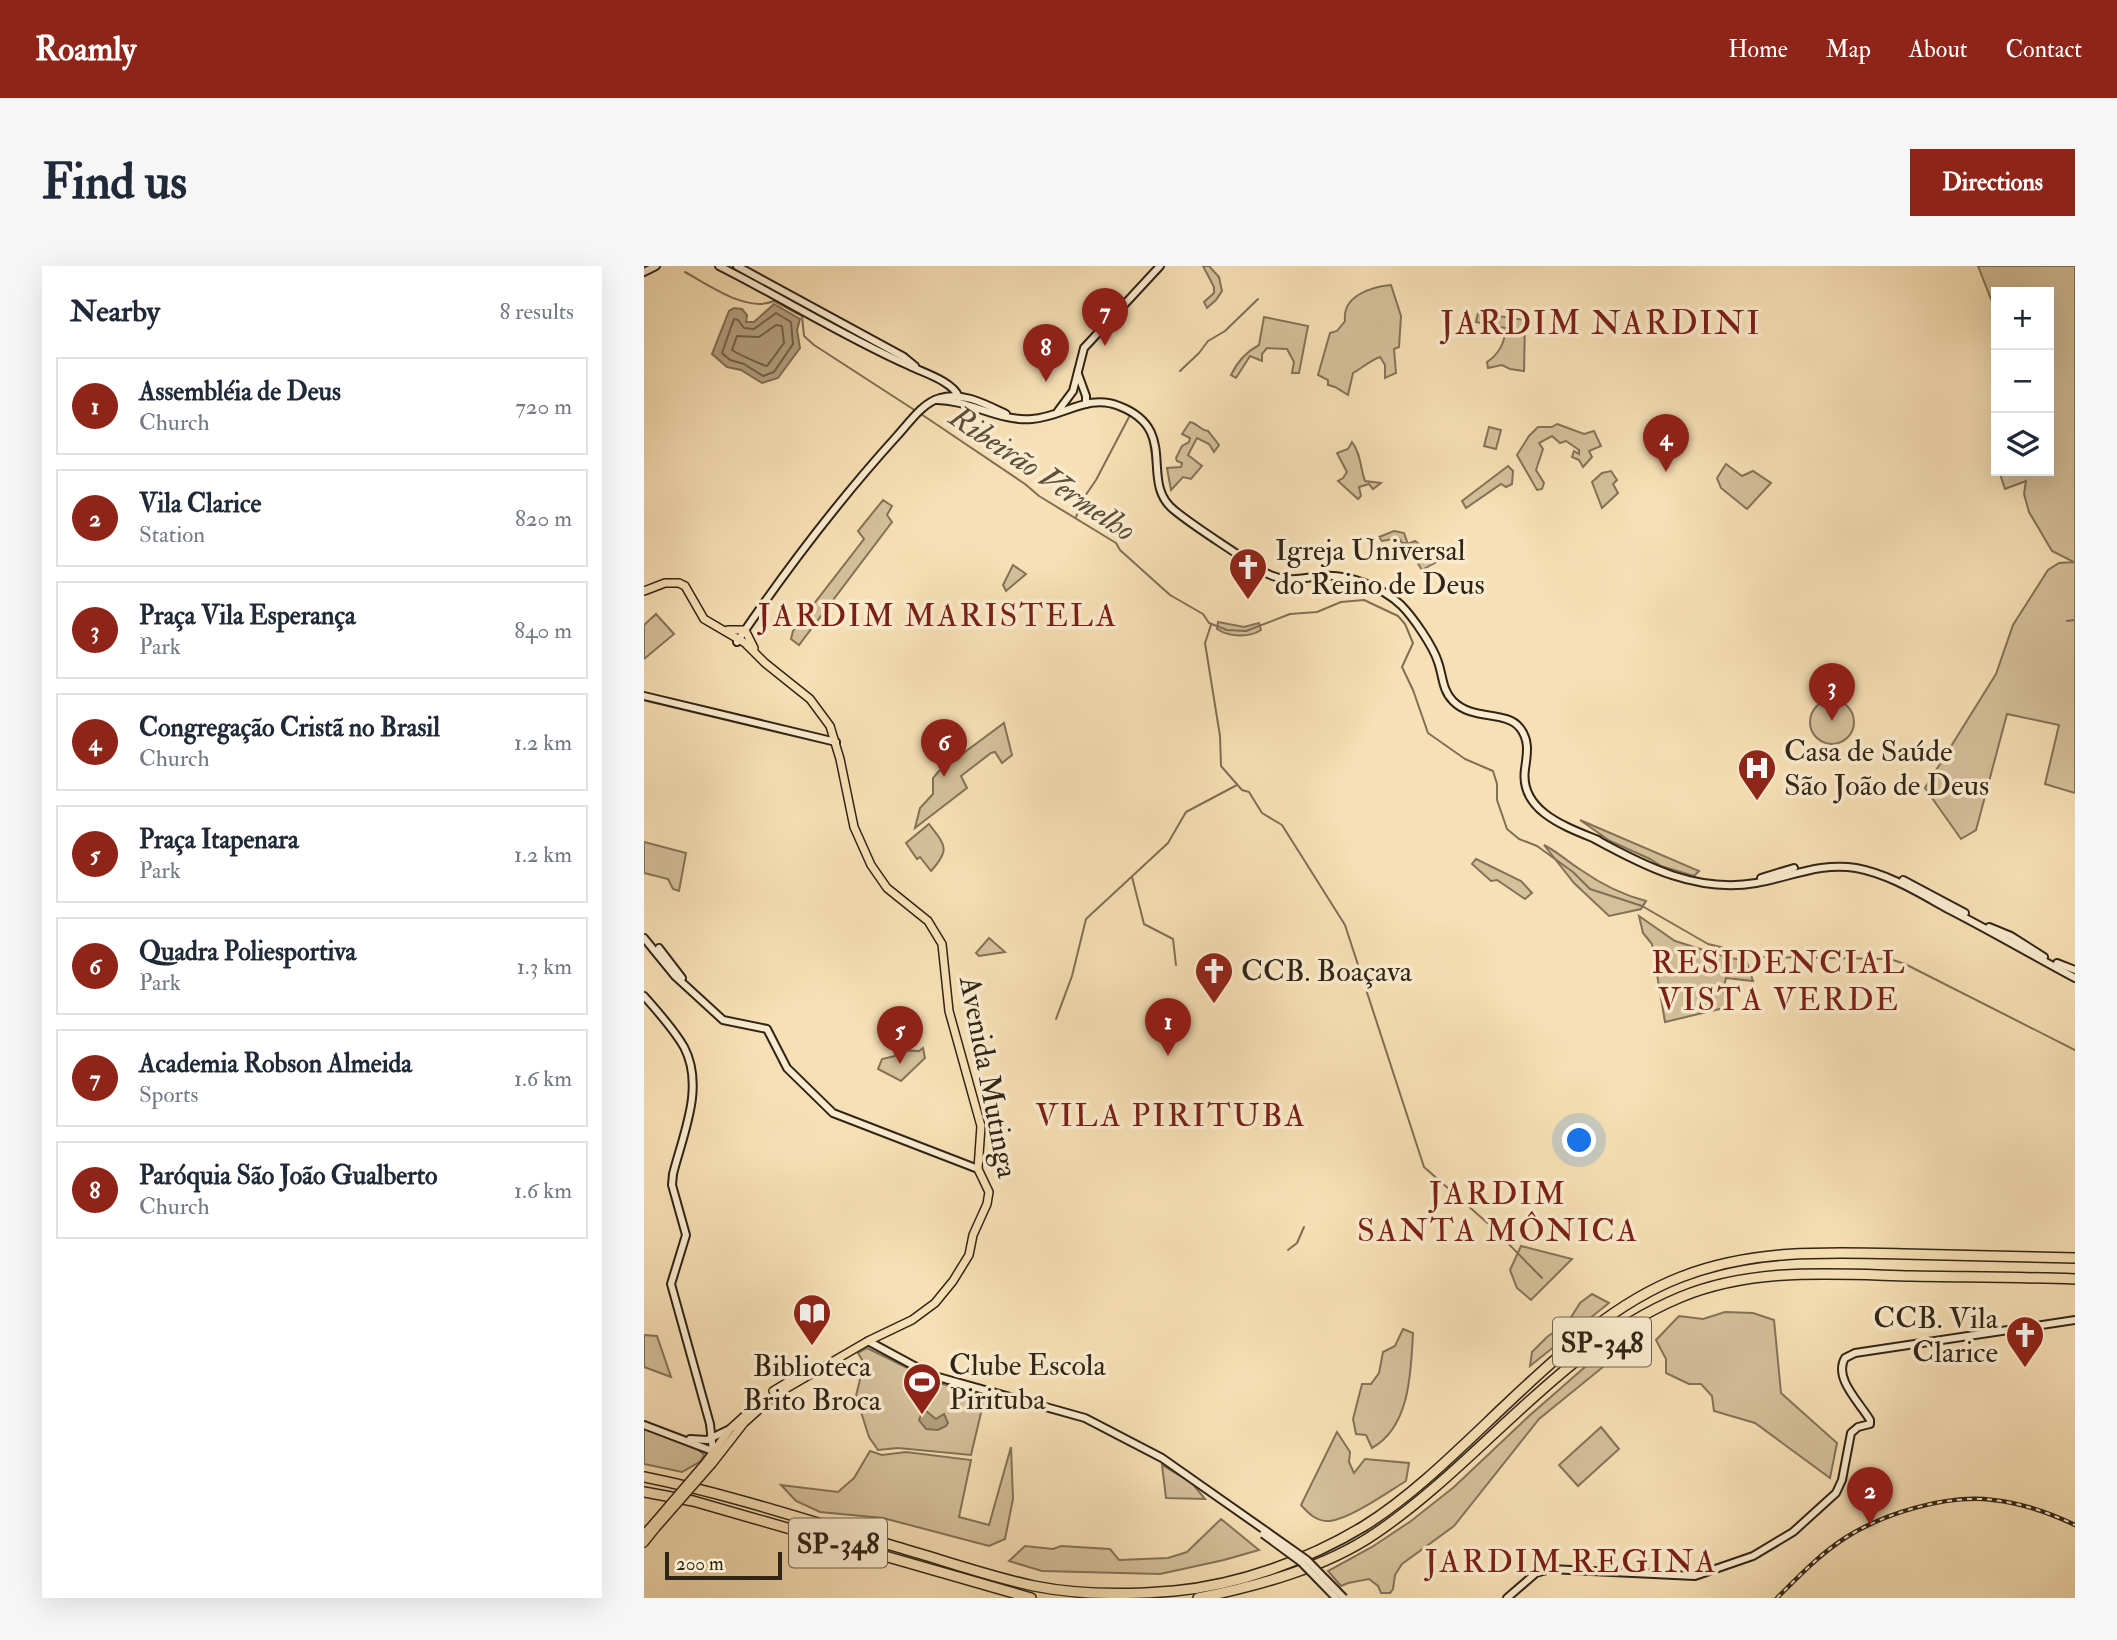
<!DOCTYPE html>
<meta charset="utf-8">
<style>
body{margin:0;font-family:"IM FELL Double Pica",serif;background:#f6f6f7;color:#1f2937}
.controls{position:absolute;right:21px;top:21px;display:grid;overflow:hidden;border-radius:0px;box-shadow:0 7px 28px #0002}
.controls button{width:63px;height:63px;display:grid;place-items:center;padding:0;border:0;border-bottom:2px solid #e0e1e3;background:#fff;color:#1f2937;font:35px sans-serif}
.scale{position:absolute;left:21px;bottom:18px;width:117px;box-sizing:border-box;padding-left:7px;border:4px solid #312416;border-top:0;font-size:19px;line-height:24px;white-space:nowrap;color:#312416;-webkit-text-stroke:5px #faebcf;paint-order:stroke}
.you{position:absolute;left:936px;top:875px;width:24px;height:24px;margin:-18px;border:5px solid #fff;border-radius:50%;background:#1a73e8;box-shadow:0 0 0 10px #1a73e833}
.badge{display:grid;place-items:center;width:46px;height:46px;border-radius:50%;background:#8f2418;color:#fff;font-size:23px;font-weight:700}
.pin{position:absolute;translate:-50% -58px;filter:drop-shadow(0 2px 4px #0008)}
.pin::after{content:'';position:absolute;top:37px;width:24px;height:21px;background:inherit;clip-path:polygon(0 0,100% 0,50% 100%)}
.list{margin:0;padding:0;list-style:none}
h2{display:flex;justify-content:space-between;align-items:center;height:91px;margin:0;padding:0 28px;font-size:30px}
h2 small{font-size:23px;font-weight:400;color:#747a83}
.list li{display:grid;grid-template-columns:46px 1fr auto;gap:21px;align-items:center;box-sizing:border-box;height:98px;margin:0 14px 14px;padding:0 14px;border:2px solid #e0e1e3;border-radius:0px}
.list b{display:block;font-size:26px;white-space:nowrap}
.list p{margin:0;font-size:23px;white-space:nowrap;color:#747a83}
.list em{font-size:23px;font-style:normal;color:#747a83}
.icon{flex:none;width:38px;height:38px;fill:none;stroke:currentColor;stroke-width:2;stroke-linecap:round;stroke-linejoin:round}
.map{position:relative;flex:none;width:1431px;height:1332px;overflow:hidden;border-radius:0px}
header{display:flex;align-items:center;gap:42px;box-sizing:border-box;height:98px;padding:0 35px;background:#8f2418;color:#fff}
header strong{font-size:33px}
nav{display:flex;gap:38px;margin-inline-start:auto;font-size:24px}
.intro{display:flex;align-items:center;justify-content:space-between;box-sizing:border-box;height:168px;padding:0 42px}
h1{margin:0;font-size:49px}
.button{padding:18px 32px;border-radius:0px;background:#8f2418;color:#fff;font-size:24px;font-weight:700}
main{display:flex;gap:42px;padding:0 42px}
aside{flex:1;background:#fff;border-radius:0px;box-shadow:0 7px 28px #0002}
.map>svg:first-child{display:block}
.green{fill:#d5c09a;stroke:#837258;stroke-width:2}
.water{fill:#b4a07f;stroke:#806e55;stroke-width:2}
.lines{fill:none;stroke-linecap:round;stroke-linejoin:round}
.shore{stroke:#72624a;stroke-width:2}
.stream{stroke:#806e55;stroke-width:2}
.secondary-casing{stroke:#312416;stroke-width:10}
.primary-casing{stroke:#312416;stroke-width:10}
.highway-casing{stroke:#312416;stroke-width:12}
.secondary{stroke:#faebcf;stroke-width:6}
.primary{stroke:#f7e0b5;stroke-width:7}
.highway{stroke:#f7e0b5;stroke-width:9}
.rail-casing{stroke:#312416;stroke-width:4.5}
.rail{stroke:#faebcf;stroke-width:2;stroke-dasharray:5;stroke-linecap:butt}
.secondary-bridge-casing{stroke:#312416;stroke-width:10;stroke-linecap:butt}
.primary-bridge-casing{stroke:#312416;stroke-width:10;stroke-linecap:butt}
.secondary-bridge{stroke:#faebcf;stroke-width:6}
.primary-bridge{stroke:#f7e0b5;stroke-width:7}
.labels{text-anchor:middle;stroke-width:7;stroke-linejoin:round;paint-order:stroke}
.shield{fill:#faebcf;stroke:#6d604e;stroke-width:2}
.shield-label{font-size:28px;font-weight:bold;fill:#312416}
.poi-label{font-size:30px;fill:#312416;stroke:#faebcf;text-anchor:start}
.street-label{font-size:30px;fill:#312416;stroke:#faebcf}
.water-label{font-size:32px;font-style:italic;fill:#5f4f3b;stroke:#faebcf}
.neighbourhood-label{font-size:32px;letter-spacing:2px;fill:#7a1f14;stroke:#faebcf}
.quarter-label{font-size:33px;letter-spacing:2px;fill:#7a1f14;stroke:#faebcf}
</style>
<header>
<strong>Roamly</strong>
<nav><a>Home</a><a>Map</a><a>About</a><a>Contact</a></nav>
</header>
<div class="intro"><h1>Find us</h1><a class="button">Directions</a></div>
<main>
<aside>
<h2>Nearby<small>8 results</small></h2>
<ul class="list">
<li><span class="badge">1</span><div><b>Assembléia de Deus</b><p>Church</p></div><em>720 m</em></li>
<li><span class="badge">2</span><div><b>Vila Clarice</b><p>Station</p></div><em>820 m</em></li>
<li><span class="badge">3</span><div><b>Praça Vila Esperança</b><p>Park</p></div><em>840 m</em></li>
<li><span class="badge">4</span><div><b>Congregação Cristã no Brasil</b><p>Church</p></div><em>1.2 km</em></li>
<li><span class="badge">5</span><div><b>Praça Itapenara</b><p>Park</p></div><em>1.2 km</em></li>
<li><span class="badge">6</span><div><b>Quadra Poliesportiva</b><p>Park</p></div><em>1.3 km</em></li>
<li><span class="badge">7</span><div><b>Academia Robson Almeida</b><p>Sports</p></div><em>1.6 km</em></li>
<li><span class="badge">8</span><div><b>Paróquia São João Gualberto</b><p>Church</p></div><em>1.6 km</em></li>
</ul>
</aside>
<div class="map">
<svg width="1431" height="1332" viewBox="0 0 1431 1332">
<rect width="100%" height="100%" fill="#f7e0b5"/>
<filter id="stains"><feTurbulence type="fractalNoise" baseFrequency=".00286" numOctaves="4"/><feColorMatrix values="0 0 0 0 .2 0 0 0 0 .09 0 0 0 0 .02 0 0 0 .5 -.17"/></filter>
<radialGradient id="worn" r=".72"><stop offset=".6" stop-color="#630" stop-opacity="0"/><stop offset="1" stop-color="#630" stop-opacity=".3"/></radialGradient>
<!-- green -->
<g class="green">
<path d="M559,0h6l10,11 3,14 -6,9 -9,8 -3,-6 10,-9v-6z"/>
<path d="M1334,0h97v527l-30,-9 14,-59 -52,-11 -31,116 -15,9 -36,-51 71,-114 17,-49 35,-55 11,-7 15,-1 -22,-11 -23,-39 -5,-18 2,-13 -21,8 -6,-18h50v-179h-53v20z"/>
<path d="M747,19l10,31 -2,31 -5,2 2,24 -11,5v-13l-5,-8c-9,3 -18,11 -27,16l-5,22 -13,-8 -7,-2v-5l-10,-5 12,-42 7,-2 8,-10c-3,-24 24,-34 46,-36z"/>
<path d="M834,47l47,7 -1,51 -14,-2 -8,-4 -14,3 -1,-6c11,-7 19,-20 18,-34l-29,-6z"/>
<path d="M620,51l44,9 -9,47h-7l2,-11 -7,-13 -20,-1 -5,6v7l-12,-5 -14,22 -5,-3c6,-13 15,-23 28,-30z"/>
<path d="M546,156c7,1 10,8 18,9l11,14 -5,7 -5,-8 -12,-6 -9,17 14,11 -11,13 -8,-2 -12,13 -4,-22 14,-1 1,-4 -5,-2 -1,-3 6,-12 7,-4 1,-4 -8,-4z"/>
<path d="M913,158l27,10 10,-3 7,15 -12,5 3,6 -9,10 -4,-7 -7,-3 2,-6 5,3v-4l-13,-9 -6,2 -8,-7 -13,7 4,6 -7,21 8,13 -2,6 -5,1 -20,-35 12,-19 9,-9h14z"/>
<path d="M845,161l12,3 -5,19 -12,-3z"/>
<path d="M708,176c9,12 8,25 13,39l16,2 -8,6 -4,-5 -10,3 2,9 -3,3 -20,-18 5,-3 4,-6 -10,-19 11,-4z"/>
<path d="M1082,198l16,12 11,-5 18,12 -24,26 -26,-21 -4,-10z"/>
<path d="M864,200l5,5 -1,13 -6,3 -5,-3 -35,24 -4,-7z"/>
<path d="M967,205l6,9 -4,4 5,9 -16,15 -10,-26 10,-9z"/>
<path d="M239,234l9,6 -5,9 5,7 -93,123 -8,-6 2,-8 71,-92 -6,-8z"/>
<path d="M750,265l10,2 4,11 7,-3 5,4 -3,10 4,6 11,-3 6,3 -16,9 -17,-27h-3l-3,-5 -17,3 -3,-4z"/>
<path d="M369,299l13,9 -20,17 -3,-6z"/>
<path d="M12,348l18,20 -30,25v-34z"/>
<path d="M574,356l26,5 15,-4 2,7c-12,8 -32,7 -44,-1z"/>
<circle cx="1188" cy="456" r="22"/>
<path d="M360,457l8,32 -10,8 -7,-11 -4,1 -30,23 6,12 -52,40 5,-20 13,-14v-16l5,-6z"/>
<path d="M936,554l119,51 -5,5 -33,-10 -11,-7 -40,-18z"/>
<path d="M285,558c16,21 22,25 2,47l-11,-14 -3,2 -11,-16z"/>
<path d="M0,576l42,11 -7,38 -6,-2 -5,-10 -24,-6z"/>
<path d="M900,579c14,7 24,17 37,25 20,14 42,25 65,31l-5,8 -32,7 -35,-33z"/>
<path d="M832,593l45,22 11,12 -7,6 -28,-19 -6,1 -19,-17z"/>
<path d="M995,650l36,25 54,17 17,2 7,21 -27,-3 -3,12 5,17 -63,15 -13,-78 -9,-11z"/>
<path d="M345,672l16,14 -26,4 -3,-3z"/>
<path d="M279,782l2,10 -24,23 -23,-12 4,-10 13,-3 2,-6 22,1z"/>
<path d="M877,980l51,13 -41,41 -14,-12 -7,-18z"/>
<path d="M948,1028l17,9 -79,63 2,-14 15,-15 21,-15 12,-19z"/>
<path d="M1081,1046l28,1 21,7 7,73 56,50 -7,35 -75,-55 -41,-12 -2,-15 -11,-12h-12l-23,-11v-14l-10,-19 23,-24 24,3z"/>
<path d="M759,1063l10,4c-2,39 -3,94 -41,115l-6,-13 -10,-1 -3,-15 9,-35h9l8,-11 4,-21 12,-6z"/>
<path d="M0,1069l13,1 14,41 -27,-10z"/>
<path d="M966,1079l8,5 1,4 -80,65 -85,107 -52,38 -7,11 -2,14 -3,4h-9l-3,-7 -9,-7 -21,4 -7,3 -13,-15 44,-24 39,-26 43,-34 75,-71z"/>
<path d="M223,1082l69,34 49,14 -14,59 -73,-7 -20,2 -9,-13 -13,-41 8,-33 -6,-10z"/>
<path d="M957,1161l18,22 -41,37 -19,-21z"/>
<path d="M0,1163c16,5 50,13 60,26l-3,6 -19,11 -38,-8z"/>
<path d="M693,1166l13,20 -1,10 5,11 11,-14 44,4 -3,18c-18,11 -56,38 -76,40 -13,1 -21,-7 -29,-16z"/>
<path d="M367,1181l2,52 -8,40 -16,7 -106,-28 -63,-6 -24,-11 -15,-16 57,7 16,-14 16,-27 12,4 24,-3 65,8 -12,57 30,8z"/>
<path d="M518,1199l30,18 13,16 -39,-1z"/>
<path d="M577,1253l38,31 -35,10 -64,14 -118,-3 -33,-10 16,-15 28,3 8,-3 49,3 9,11 49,-2 19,-6z"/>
</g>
<!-- water -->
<g class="water">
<path d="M130,38l26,15 -3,11 3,18 -22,30 -16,5 -21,-13 -14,-3 -15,-13 17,-43 5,-3 8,1 5,6 -1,7h8z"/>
<path d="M282,1145l10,8 8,-5 4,9 -2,3 -8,4 -12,-1 -7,-9 3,-8z"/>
</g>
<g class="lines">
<!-- shore -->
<g class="shore">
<path d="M132,47l15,9 2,22 -19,28 -11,4 -19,-12 -14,-4 -8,-7 12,-34 4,1 6,8 10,1z"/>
<path d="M132,59l6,1 2,17 -17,23c-5,-1 -29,-12 -35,-16l5,-14 22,1z"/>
</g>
<!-- stream -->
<g class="stream">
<path d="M41,6c24,13 62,41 89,29l28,15 2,20 10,9 102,66"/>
<path d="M536,105l19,-18 9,-12 17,-10 33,-32"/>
<path d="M277,148l104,70 14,12 77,47 4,7 50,45 33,19 6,9 18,7 19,1 44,-17 27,-2 24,-10 23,-2 34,16 7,8 8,19 -11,24 11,23 15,43 37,26 28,12 4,13v16l10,29 12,10 18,7 36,26 17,17 52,17 66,38 54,13 128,2 15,5 170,86"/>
<path d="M432,251l7,-18 13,-19 33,-63"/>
<path d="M1423,355l8,-1"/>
<path d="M567,359l-6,18 15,93 1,30 21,24 7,2 13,21 20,12 63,100 79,242 68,60 50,51"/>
<path d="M488,611l12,47 29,15 3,26"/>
<path d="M412,753l16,-43 14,-57 82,-76 18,-31 51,-27"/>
<path d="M644,984l9,-7 7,-16"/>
</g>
<defs>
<g id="secondary">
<path d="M75,0c64,32 125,71 191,100 14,7 42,15 49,31"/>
<path d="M93,0l167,91 11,9"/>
<path d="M0,6l12,-6"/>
<path d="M434,108l8,22v8"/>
<path d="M291,134c33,-1 63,22 97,19 31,-2 56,-26 87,-13 62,24 19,75 55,104 21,17 44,31 66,46 11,8 22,17 36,21 16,5 31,0 47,-1 25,-2 59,11 78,29 12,12 32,41 37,57 5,14 4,28 15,39 19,20 53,9 67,27 10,13 7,26 5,41 -6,42 41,58 73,71"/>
<path d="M414,145l15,-20 11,-43 76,-82"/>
<path d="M93,376c48,-71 102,-142 160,-206 12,-13 25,-33 43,-38 22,-7 47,7 66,16"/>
<path d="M0,430l192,46"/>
<path d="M951,573c51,28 102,54 161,44 35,-6 64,-21 100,-15 33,6 63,25 92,41 43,22 84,46 127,69"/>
<path d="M1117,612l33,-10"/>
<path d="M1259,614l62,33"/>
<path d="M1345,661l22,9 33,21"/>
<path d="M0,672l31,38 48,44 44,9 20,39 46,45 145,56"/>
<path d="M15,682l23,30"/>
<path d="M1413,697l18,7"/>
<path d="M0,730c14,16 29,32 40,51 21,40 -1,87 -11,127l-1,11 14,50 -15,49 39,140 3,28"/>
<path d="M224,1075l63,34 154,43 77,40 104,73"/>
<path d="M0,1159l71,27"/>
<path d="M46,1173l17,1 23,-11"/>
<path d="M863,1332l29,-25 14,-4 145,7 58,-20 40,-24 43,-39 6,-13 9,-47 7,-6 12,-3v-4c-10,-17 -37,-42 -25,-62l10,-5 220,-33"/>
</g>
<g id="primary">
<path d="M0,325l21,-8h14l6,3 19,33 41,24 20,20 45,36 20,27 10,33 14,68 17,38 16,23 41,33 14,23 7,67 32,115 -3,43 11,23 -2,12 -14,31 -4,20 -16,26 -18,22 -23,17 -44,21 -93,54 -31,28 -32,41"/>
<path d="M84,364h17l9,18"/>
<path d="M129,1125l23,-14"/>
<path d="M62,1196l24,-33 21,-19"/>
<path d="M0,1268l9,-10"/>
<path d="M0,1277l12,-15"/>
</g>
<g id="highway">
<path d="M0,1211c89,18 175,47 263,73 42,12 84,27 127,36 45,9 94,9 140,5 65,-6 134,-31 190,-65 53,-33 102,-84 148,-127 50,-47 104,-97 169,-122 72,-28 147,-25 223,-23 57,1 114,3 171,4"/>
<path d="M0,1226l49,9 338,97"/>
<path d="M554,1332c59,-12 127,-30 178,-65 106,-72 184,-186 305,-236 73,-30 152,-23 230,-21 54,1 109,1 164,3"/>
</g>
</defs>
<!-- secondary casing -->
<use href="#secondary" class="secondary-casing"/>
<!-- primary casing -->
<use href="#primary" class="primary-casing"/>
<!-- highway casing -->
<use href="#highway" class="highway-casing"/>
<!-- secondary -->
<use href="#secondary" class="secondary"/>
<!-- primary -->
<use href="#primary" class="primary"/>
<!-- highway -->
<use href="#highway" class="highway"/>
<defs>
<path id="rail" d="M1133,1332c21,-21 43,-44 68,-60 39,-25 103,-44 148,-38 28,3 57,13 82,25"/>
</defs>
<!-- rail casing -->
<use href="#rail" class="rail-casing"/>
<!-- rail -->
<use href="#rail" class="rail"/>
<defs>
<g id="secondary-bridge">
<path d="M622,1265l41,29 37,38"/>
<path d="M619,1268l38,28 35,36"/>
</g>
<g id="primary-bridge">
<path d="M9,1258l53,-62"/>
<path d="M12,1262l56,-64"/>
</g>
</defs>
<!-- secondary-bridge casing -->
<use href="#secondary-bridge" class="secondary-bridge-casing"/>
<!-- primary-bridge casing -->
<use href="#primary-bridge" class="primary-bridge-casing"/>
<!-- secondary-bridge -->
<use href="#secondary-bridge" class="secondary-bridge"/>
<!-- primary-bridge -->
<use href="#primary-bridge" class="primary-bridge"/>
</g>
<!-- icons -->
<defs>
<symbol id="church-pin" viewBox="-11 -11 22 30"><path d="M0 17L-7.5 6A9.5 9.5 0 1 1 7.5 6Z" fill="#8f2418" stroke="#faebcf"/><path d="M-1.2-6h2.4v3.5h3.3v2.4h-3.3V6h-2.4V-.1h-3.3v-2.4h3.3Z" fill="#fff"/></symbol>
<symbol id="hospital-pin" viewBox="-11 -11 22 30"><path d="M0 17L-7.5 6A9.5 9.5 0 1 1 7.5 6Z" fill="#8f2418" stroke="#faebcf"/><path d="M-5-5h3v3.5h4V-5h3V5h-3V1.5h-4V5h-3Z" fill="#fff"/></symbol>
<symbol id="library-pin" viewBox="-11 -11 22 30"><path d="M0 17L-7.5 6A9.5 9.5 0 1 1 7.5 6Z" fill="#8f2418" stroke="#faebcf"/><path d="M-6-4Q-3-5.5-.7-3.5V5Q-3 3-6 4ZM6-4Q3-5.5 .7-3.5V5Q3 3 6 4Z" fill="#fff"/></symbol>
<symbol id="stadium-pin" viewBox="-11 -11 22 30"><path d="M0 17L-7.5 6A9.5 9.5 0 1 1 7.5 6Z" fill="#8f2418" stroke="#faebcf"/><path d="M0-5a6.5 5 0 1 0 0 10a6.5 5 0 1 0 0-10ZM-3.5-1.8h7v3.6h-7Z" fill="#fff"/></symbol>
</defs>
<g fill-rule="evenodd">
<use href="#church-pin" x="582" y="279" width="44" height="60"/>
<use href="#hospital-pin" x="1091" y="480" width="44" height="60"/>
<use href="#church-pin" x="548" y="683" width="44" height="60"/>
<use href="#library-pin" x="146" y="1025" width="44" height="60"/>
<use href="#church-pin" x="1359" y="1047" width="44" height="60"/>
<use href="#stadium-pin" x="256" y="1094" width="44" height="60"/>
</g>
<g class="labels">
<!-- shield labels -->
<g class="shield">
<rect x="909" y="1051.5" width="98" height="49" rx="5"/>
<rect x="145" y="1252.5" width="98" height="49" rx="5"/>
</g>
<g class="shield-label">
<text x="958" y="1086">SP-348</text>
<text x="194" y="1287">SP-348</text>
</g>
<!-- poi labels -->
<g class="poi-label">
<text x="631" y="294">Igreja Universal<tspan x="631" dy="34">do Reino de Deus</tspan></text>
<text x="1140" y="495">Casa de Saúde<tspan x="1140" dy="34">São João de Deus</tspan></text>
<text x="597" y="715">CCB. Boaçava</text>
<text x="1354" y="1062" text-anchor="end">CCB. Vila<tspan x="1354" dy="34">Clarice</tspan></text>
<text x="305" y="1109">Clube Escola<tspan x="305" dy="34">Pirituba</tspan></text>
<text x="168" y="1110" text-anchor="middle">Biblioteca<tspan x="168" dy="34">Brito Broca</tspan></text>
</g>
<!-- street labels -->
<g class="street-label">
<text transform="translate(345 811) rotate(79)" y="10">Avenida Mutinga</text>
</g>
<!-- water labels -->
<g class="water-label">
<text transform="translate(399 207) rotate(34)" y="11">Ribeirão Vermelho</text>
</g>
<!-- neighbourhood labels -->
<g class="neighbourhood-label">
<text x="294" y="360">JARDIM MARISTELA</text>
<text x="1135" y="707">RESIDENCIAL<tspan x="1135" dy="37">VISTA VERDE</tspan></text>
<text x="527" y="860">VILA PIRITUBA</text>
<text x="854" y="938">JARDIM<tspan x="854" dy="37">SANTA MÔNICA</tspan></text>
<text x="927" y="1306">JARDIM REGINA</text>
</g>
<!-- quarter labels -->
<g class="quarter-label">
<text x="957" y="68">JARDIM NARDINI</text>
</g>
</g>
<rect width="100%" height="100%" filter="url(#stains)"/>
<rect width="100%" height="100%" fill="url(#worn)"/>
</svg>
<div class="controls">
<button>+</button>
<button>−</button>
<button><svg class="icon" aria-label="layers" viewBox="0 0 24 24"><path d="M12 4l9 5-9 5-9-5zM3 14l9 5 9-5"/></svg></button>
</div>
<div class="scale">200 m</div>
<div class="you"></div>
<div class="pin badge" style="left:524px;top:790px">1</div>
<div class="pin badge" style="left:1226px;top:1259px">2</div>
<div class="pin badge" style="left:1188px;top:455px">3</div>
<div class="pin badge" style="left:1022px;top:206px">4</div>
<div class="pin badge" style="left:256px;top:798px">5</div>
<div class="pin badge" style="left:300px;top:511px">6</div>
<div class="pin badge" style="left:461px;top:80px">7</div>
<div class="pin badge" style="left:402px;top:116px">8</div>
</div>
</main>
